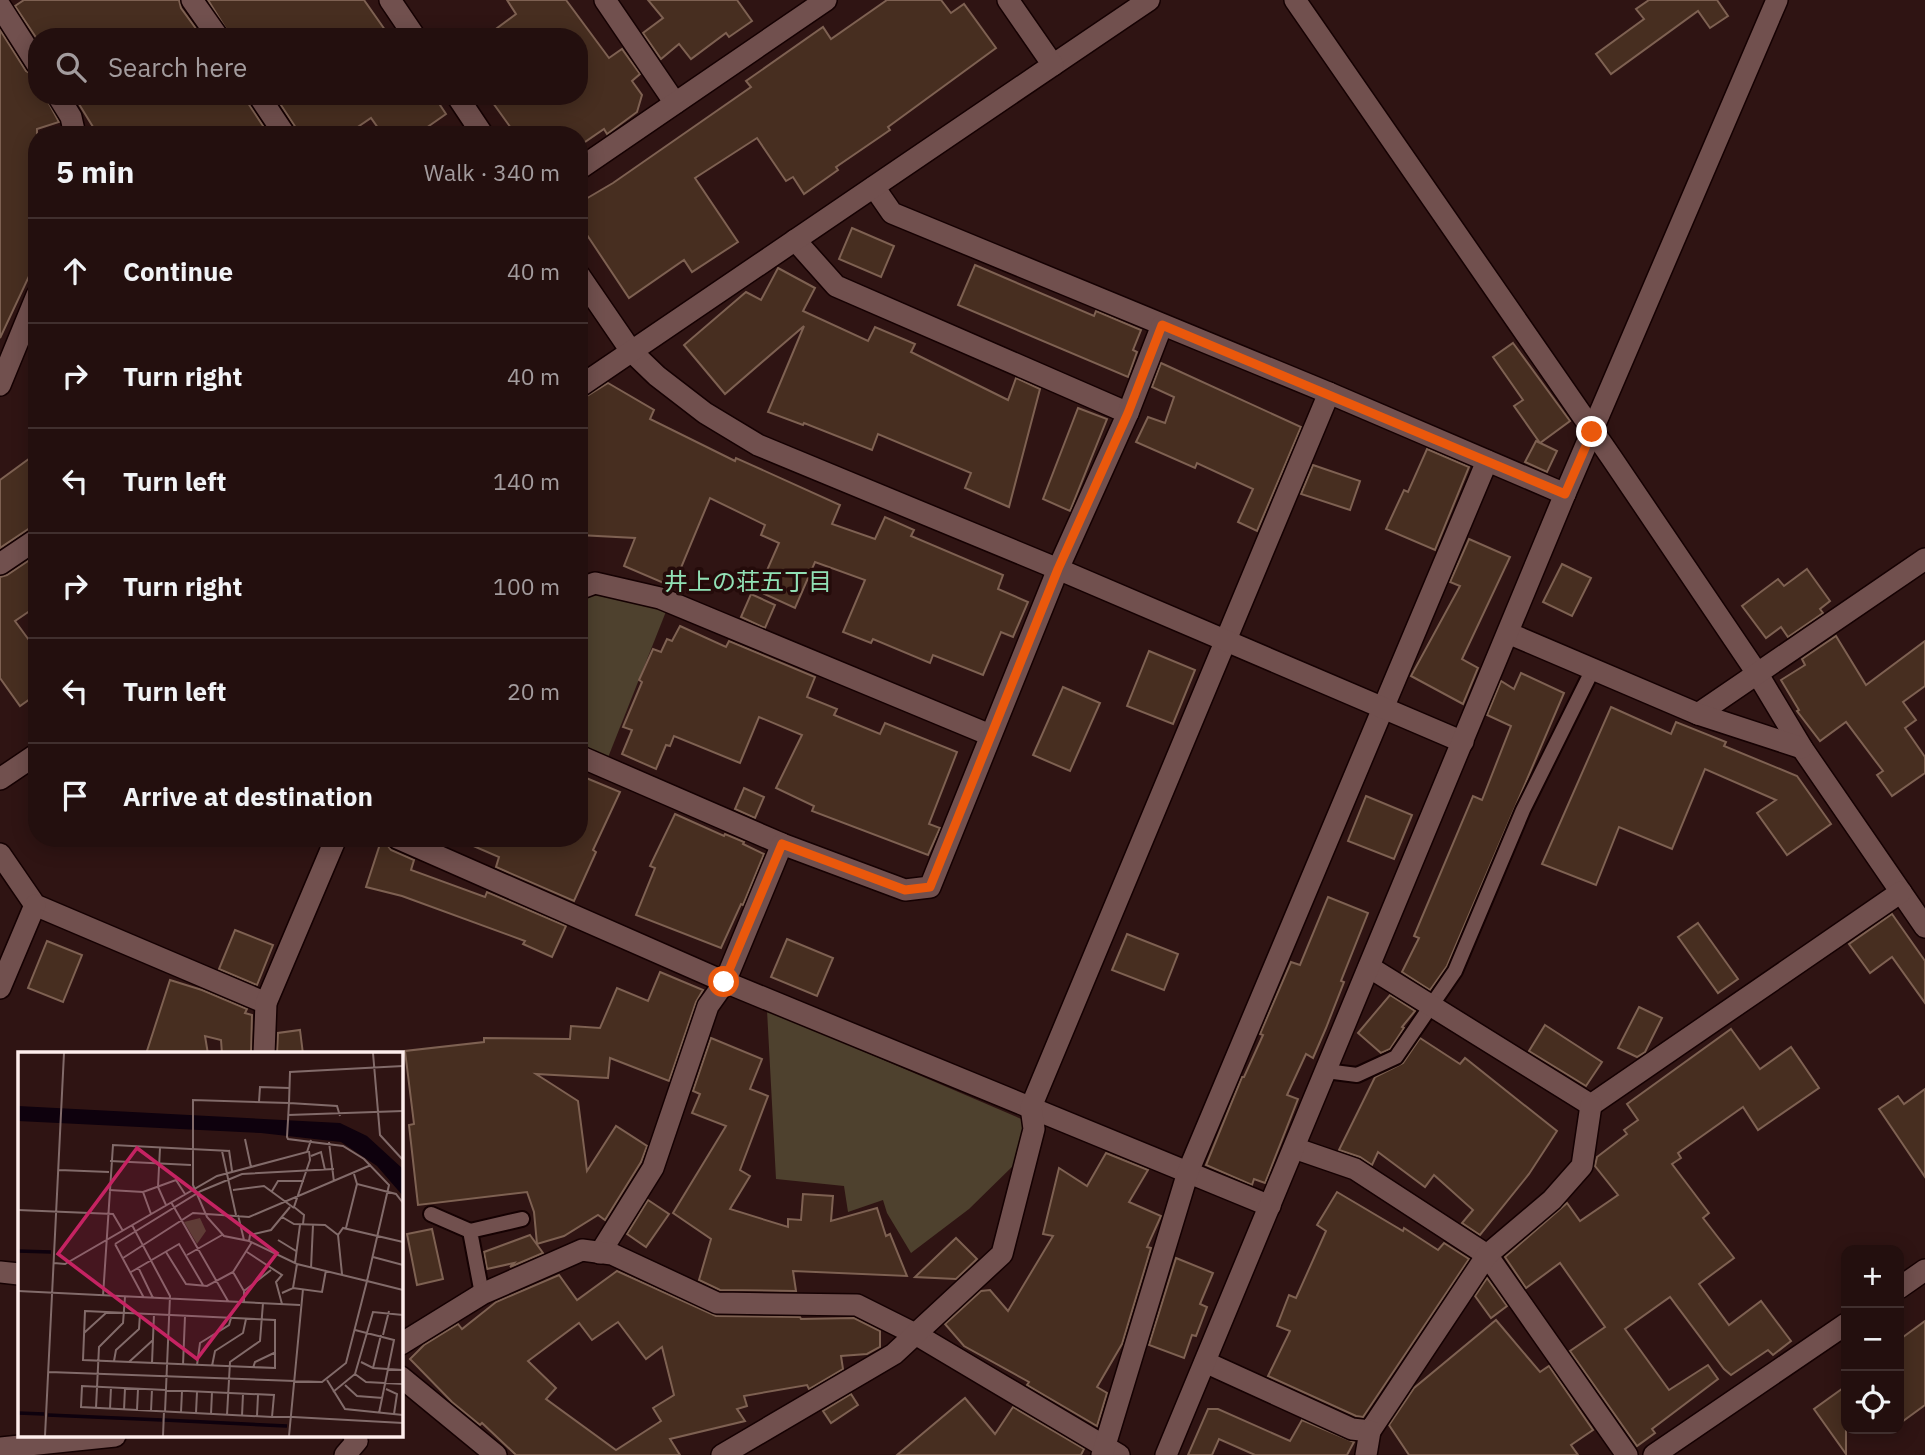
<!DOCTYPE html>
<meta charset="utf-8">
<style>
body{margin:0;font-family:"IBM Plex Sans","Noto Sans JP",sans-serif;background:#2f1d1c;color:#f1f3f6}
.controls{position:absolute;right:21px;bottom:21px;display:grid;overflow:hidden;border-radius:14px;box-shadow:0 4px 18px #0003}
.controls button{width:63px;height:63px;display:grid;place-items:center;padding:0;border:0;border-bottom:2px solid #402f2e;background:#230f0e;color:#f1f3f6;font:35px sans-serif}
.stop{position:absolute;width:21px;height:21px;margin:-16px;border:5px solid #ea580c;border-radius:50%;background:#fff}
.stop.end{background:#ea580c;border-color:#fff;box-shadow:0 2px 7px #0008}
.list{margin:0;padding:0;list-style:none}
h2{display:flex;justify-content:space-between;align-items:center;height:91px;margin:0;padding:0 28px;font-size:30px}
h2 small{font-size:23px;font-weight:400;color:#a39c9e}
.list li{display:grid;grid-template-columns:46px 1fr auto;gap:21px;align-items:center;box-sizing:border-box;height:105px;padding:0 28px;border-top:2px solid #402f2e}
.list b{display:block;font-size:26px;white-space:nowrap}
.list em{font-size:23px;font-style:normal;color:#a39c9e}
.icon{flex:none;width:38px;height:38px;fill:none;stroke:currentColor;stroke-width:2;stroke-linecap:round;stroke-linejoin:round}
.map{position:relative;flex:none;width:1925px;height:1455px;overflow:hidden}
.search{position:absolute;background:#230f0e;box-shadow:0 4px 18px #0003;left:28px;top:28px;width:560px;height:77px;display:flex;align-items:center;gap:18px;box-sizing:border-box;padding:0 24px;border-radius:28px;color:#a39c9e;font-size:26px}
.panel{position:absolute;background:#230f0e;box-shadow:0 4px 18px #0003;left:28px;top:126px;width:560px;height:721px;border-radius:28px}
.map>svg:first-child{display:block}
.green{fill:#4e412e}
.building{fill:#472e20;stroke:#7e6152;stroke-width:2;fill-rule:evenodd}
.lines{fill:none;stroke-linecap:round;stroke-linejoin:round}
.lane-casing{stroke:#150102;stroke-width:18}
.street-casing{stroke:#150102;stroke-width:24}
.secondary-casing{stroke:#150102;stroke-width:24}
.lane{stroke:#71504e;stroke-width:14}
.street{stroke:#71504e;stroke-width:21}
.secondary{stroke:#71504e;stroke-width:21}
.route{stroke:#ea580c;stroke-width:9}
.labels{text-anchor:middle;stroke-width:7;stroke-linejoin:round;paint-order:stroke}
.neighbourhood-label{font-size:24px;fill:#91e1b5;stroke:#240b0a}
.inset-river{fill:none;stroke:#0e010d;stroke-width:3.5}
.inset-road{fill:none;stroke:#826b6a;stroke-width:2}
.view{fill:#c52362;fill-opacity:0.15;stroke:#c52362;stroke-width:3.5}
.inset-edge{fill:none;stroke:#feeeed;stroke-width:3.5}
</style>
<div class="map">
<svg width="1925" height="1455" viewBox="0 0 1925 1455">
<rect width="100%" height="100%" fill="#2f1413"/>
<!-- green -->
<g class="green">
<path d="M598,591l69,18 -60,151 -28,-11v-152z"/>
<path d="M767,1010l259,111 -9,41 -48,47 -58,44 -24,-40 -4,-13 -35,12 -4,-26 -68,-7z"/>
</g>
<!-- building -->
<g class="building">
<path d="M24,0h155l2,8 16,22 -11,7h-149v2l-22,-33z"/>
<path d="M208,0h156l26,37h-159z"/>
<path d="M507,0h59l43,58 13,-9 18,25 -8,7 10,14 -5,17 -30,22 -3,-5 -25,17v-11h-63l-28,-39h91v-59h-94l31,-23z"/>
<path d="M648,0h89l15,21 -23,16 -3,-4 -35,26 -12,-15 -18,15 -18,-26 20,-15z"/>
<path d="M887,0h54l10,13 13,-9 32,44 -108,79 2,3 -54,37 2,3 -34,24 -11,-17 -7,4 -29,-43 -62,40 43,64 -46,30 -8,-12 -55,38 -50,-75v-20l34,-20 138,-96 -5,-6 77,-54 8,12z"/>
<path d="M1649,0h68l11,16 -18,12 -12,-17 -87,63 -15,-20 48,-35 -8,-10z"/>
<path d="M0,30l26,41 11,6v19h8l14,26 -22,7v148l-7,-3 -30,64z"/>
<path d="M74,96h172l2,7 21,32h-171z"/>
<path d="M275,96h159l12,18 -30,21h-33l-12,-17 -25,17h-48l-2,-7z"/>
<path d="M852,228l42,18 -13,31 -42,-18z"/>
<path d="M975,265l119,51 2,-5 45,19 -8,20 4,2 -9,25 -170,-72z"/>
<path d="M778,268l37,20 -12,23 65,30 7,-14 40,17 -4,8 97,48 8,-22 24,11 -31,118 -44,-19 6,-15 -93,-39 -6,16 -68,-27 -1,2 -35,-13 36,-86 -79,68 -41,-49 62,-53 15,8z"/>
<path d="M1513,343l57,78 -30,22 -26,-37 9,-6 -30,-43z"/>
<path d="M1161,363l140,64 -44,104 -19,-9 15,-33 -56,-26 -2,5 -59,-26 12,-25 17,6 9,-26 -22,-10z"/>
<path d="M608,383l46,27 -4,9 85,42 1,-3 104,47 -8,19 43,15 10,-22 29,13 -3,6 92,39 -5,14 30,13 -15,35 -12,-5 -18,43 -50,-20 -3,8 -57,-24 -2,4 -28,-11 22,-52 -50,-18 -20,46 -37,-17 21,-48 -18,-8 4,-10 -55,-27 -37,89 -49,-21 11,-28 -56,-3v-134z"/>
<path d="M1078,408l29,11 -37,92 -27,-12z"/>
<path d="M1536,441l21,10 -10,21 -22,-10z"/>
<path d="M1427,449l42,18 -34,83 -49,-21 18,-39 4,2z"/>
<path d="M37,453v73l-7,2 -30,20v-68z"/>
<path d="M1313,465l47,16 -10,29 -49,-16z"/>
<path d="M1469,539l41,18 -48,102 16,9 -15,36 -52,-28 49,-90 -10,-4z"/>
<path d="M37,555v51l-22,15 22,30v43l-17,12 -20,-28v-101l7,-2z"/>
<path d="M1562,564l29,14 -19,38 -29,-14z"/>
<path d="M1807,569l23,32 -10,8 3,4 -35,24 -7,-10 -15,11 -24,-32 36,-27 6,7z"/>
<path d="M751,594l24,11 -10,23 -24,-11z"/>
<path d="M680,626l46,21 3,-6 86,36 -8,20 30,12 -3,6 46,19 5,-11 72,29 -28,72 11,4 -12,27 -116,-44 2,-5 -38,-18 26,-53 -43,-18 -19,46 -66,-27 -4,10 -4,-1 -10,24 -34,-15 10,-24 -9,-3 19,-45 -3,-2 14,-31 8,3 6,-13 5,2z"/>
<path d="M1836,636l30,49 59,-44v45l-22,16 13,18 -11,8 20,29v16l-33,23 -15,-21 6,-4 -37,-49 -26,19 -23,-30 2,-1 -18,-30 24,-15 -3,-6z"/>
<path d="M1149,651l46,19 -22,54 -46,-18z"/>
<path d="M1521,673l43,20 -117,273 -17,24 -28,-18 17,-34 -5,-2 59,-140 9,4 29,-74 -24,-11 14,-34 13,8z"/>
<path d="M1063,687l37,16 -30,68 -37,-16z"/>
<path d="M1611,707l60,27 5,-12 50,20 -2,4 73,30 34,48 -44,31 -30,-42 19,-13 -71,-31 -33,80 -53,-22 -23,58 -54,-21z"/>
<path d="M579,775l41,17 -27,58 3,2 -22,49 -78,-34 3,-10 -44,-19h124z"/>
<path d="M744,788l20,9 -9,21 -20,-9z"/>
<path d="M1366,796l46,19 -18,44 -46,-18z"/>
<path d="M675,814l49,22 1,-2 19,8 -1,2 21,10 -21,51 -2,-1 -20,44 -85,-33 19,-47 -5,-2z"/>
<path d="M382,838l9,12 23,10 -3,10 74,27 2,-5 79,34 -14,31 -29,-13 2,-3 -123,-45 -36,-9z"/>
<path d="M1328,897l40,16 -27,68 3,1 -18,46 -13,30 -7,-4 -19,41 11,4 -33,84 -11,-4 -2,6 -46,-20 36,-88h2l19,-42 -3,-1 31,-72 9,3z"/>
<path d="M1892,914l33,47v42l-33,-46 -22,16 -21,-29z"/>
<path d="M1698,923l40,56 -20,14 -40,-56z"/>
<path d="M235,930l38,15 -16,40 -38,-16z"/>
<path d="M1127,934l51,20 -14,36 -52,-20z"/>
<path d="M787,939l46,19 -16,38 -46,-19z"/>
<path d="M47,941l35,14 -19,47 -35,-14z"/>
<path d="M660,972l43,18 -7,12 -27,79 -59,-23 -2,20 -72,-4 42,27 9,70 29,-45 31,20 -6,16 -36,58 -7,-5 -34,21 -27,8 -3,-32 -7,-20 -109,13 -9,-80 5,-1 -9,-73 79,-9v-4l86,1 1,-13 29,2 17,-40 31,13z"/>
<path d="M170,980l32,10 45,19 -2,4 7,2 -1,39h-29l-1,-14 -16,-4 3,18h-62z"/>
<path d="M1390,995l25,16 -13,16 2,1 -14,21 -9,4 -23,-20z"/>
<path d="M1639,1007l23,11 -17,34 -8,5 -19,-9z"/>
<path d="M1545,1025l57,37 -16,24 -57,-35z"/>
<path d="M1731,1029l29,40 31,-22 28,41 -61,42 -15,-23 -65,46 3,5 -9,6 37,49 -6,5 31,40 -35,26 30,41 32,-24 30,40 -18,14 -5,-5 -37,25 -7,-6 -54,-72 -45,32 44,61 39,-25 10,14 -66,50 3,4 -18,13 -67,-95 35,-24 -45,-64 -34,25 -21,-31 62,-54 13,18 38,-26 -23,-29 2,-9 30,-23 -3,-4 14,-10 -11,-16z"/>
<path d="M300,1030l3,24h-26l1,-21z"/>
<path d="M711,1038l51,21 -12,30 18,7 -28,74 10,6 -20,33 58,18v-8l13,1 2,-26 30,2 -2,25 46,-13 9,28 4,-2 17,42 -114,-5 3,20 -76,-1 -21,-10 12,-41 -38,-26 53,-87 -34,-13 8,-19 -7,-3z"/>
<path d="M1420,1038l40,26 5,-6 92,73 -28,43 -49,61 -18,-12 11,-13 -39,-35 -9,12 -47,-35 -6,13 -12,-8 -21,-7 36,-73 28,-14z"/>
<path d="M1925,1089v88l-46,-68 19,-13 6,8z"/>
<path d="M1106,1153l42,17 -19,32 32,14 -14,31 4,1 -29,96 -25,43 10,6 -10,33 -70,-41 2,-3 -65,-36 -19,-22 36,-33 9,-1 18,21 45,-75 -10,-2 16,-66 28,18z"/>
<path d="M1337,1192l66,39 1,-3 34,22 6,-7 25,16 -106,158 -7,-1 -88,-40 22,-45 -13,-5 12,-31 7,3 30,-67 -9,-6z"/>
<path d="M648,1200l21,14 -23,33 -19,-13z"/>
<path d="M432,1229l11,50 -26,6 -10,-51z"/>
<path d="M530,1235l13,18 -33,14 4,-4 -27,6 -3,-17z"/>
<path d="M956,1238l21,21 -21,20 -41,-2z"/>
<path d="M1176,1258l37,15 -13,31 7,3 -11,29 -4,-1 -8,23 -35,-13z"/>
<path d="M617,1271l99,45 84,1 1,2 53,-1 26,13v16l-13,7 -26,2 2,13 -34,20 -2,-4 -63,11 3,10 -10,3 8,12 -75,18 10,16h-164l-34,-32 -2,2 -28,-23 -42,-43 14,-14 34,-21 4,5 34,-27 63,-27 18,25zM618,1322l28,37 16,-12 12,48 -21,13 8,13 -45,29 -70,-51 10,-11 -28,-27 51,-38 13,17z"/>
<path d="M1487,1278l20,28 -16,12 -16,-22z"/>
<path d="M1496,1320l44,52 9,-6 44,64 -22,15 7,10h-169l-20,-30 25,-37z"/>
<path d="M1925,1321v84l-26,19v-84z"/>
<path d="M1846,1386v68l-32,-45z"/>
<path d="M851,1394l7,11 -27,18 -8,-12z"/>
<path d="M965,1398l30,36 18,-27 71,42 -3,6h-184z"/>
<path d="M1208,1409h10l72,32 12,-21 52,22 -7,13h-92l-36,-16 -7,16h-24z"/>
</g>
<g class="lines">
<defs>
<g id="lane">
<path d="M1326,1071l31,4 39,-18 59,-86 68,-161 70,-141"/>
<path d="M431,1214l39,17"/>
<path d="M482,1294l-12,-63 52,-12"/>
</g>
<g id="street">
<path d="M192,0l26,37"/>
<path d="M605,0l70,103"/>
<path d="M1295,0l316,457 146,216 45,75 123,179"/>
<path d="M0,6l37,58"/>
<path d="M1053,65l96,-65"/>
<path d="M58,96l13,21 4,18"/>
<path d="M259,96l26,39"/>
<path d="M579,169l247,-169"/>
<path d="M874,187l18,26 437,180 236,101"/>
<path d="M795,240l41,46 292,127"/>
<path d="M0,385l37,-90"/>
<path d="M0,564l37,-25"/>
<path d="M579,589l16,-6 65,15 330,137"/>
<path d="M1508,633l190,81 227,-155"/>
<path d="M1698,714l104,34"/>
<path d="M579,756l203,88 123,46 25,-3 128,-318 70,-156 34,-88"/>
<path d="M397,838l328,144 545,224"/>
<path d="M0,854l35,51 231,98"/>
<path d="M1369,967l222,138 310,-213"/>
<path d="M0,988l35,-83"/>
<path d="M264,1054l2,-51 70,-165"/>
<path d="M1294,1148l61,21 132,86 140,200"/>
<path d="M600,1253l53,-85 55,-162 17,-24 57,-138"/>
<path d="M0,1272l19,2"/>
<path d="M1899,1288l26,-18"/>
<path d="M401,1344l81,-50 100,-44 30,4 105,49 140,2 60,30 202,120"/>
<path d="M1205,1362l147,67 18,2 117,-176 65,-55 30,-34 9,-61"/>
<path d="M401,1377l95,78"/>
<path d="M0,1448l115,-12"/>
<path d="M345,1455l12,-14 -3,-5"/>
<path d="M722,1455l172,-101 108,-100 32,-125 -3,-22 298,-714"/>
<path d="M1102,1455l86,-283 299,-711"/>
<path d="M1366,1455l4,-24"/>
<path d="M1654,1455l192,-131"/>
</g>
<g id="secondary">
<path d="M390,0l25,37"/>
<path d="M457,96l26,39"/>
<path d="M579,275l52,76 26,25 48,37 53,32 300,124 405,173"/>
<path d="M579,387l474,-322 -45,-65"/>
<path d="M0,779l37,-25"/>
<path d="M1166,1455l399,-961 212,-494"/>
</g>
</defs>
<!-- lane casing -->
<use href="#lane" class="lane-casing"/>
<!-- street casing -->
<use href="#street" class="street-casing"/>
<!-- secondary casing -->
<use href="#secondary" class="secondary-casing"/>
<!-- lane -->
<use href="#lane" class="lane"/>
<!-- street -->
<use href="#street" class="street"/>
<!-- secondary -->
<use href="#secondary" class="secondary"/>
</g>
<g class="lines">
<!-- route -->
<path class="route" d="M724,982l58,-138 123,46 25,-3 128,-318 70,-156 34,-88 403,169 27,-62"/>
</g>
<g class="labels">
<!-- neighbourhood labels -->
<g class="neighbourhood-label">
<text x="748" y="590">井上の荘五丁目</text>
</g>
</g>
<!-- overview -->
<g transform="translate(18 1052)">
<rect width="385" height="385" fill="#2f1413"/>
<path d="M182,166l6,13 -9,13 -13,-22z" fill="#4e412e"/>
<path d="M0,54l322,17 27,13 36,33v27l-26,-30 -36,-24 -80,-9 -243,-12z" fill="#0e010d"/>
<path class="inset-river" d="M0,199l33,1M0,361l26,1M30,363l114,5M146,368l123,6"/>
<path class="inset-road" d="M355,1l7,82 23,25M241,50l1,-15 29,1M270,63l115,-4M322,64l-3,-10 -48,-3 -96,-3v85l14,32 17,19 25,5 48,23 70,17 22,-96 -25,-26 -21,-13 -55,-7 -1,-2 2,-34 1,-31 113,-6M227,87l6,28M311,90l5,40M142,96l-2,39 8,18M211,98l3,21M204,99l14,64M293,104l10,-4 4,18M92,109l81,4M41,118l50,2M336,122l3,10 39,10 7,9M91,138l34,2 8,22M215,138l31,-4 30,22M254,139l6,-10h26M125,140l33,-12 9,14M153,150l57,99M0,158l95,4 10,17M220,163l6,25M264,165l12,7 31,1 13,10 4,39M285,172l1,-9 -10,-8 16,-47 -1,-9M114,173l38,71 -5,116M328,176l11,-44M320,183l5,-7 60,14M260,188l18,11M231,189l1,-6 21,-5 19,-23M97,192l86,-53 41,-17 92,-5M97,192l29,54M148,200l20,32 21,2 26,-14 19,-30M229,200l35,23 -6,7 6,22M169,203l35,-20M355,205l30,8M105,206l70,-45 56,4 122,-52M36,211l11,1 152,-88 90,-24 4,-12M277,211l5,-38M120,215l15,31M293,216l2,-43M113,220l48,-28 24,41M215,220l11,19v12M275,236l4,-24M0,239l282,14M226,239l27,-21M264,241l11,-5 29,4 4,-22M85,244l10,-151 117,6M67,259l190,9v48l-192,-8zM337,278l39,10 -15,73M66,281l23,-21M365,283l6,-24M96,309l2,-11 23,-21 1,-15M111,310l24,-22M343,310l12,6 30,2M134,311l2,-49M165,313l2,-49M179,313l3,-22 29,-18 2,-7M194,314l3,-15 28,-18 3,-14M235,316l2,-6 21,-10M355,316l8,-33M31,320l273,10 24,-19 21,-82 36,9M337,322l11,8 37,2M309,328l18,29 58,6M327,333l12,11 26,2M368,337l11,5 -3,20M315,340l22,-18 18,-62 30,3M78,356l3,-61 24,-24 2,-26M92,357l1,-22M106,358l1,-22M119,358l1,-21M133,359l1,-22M163,360l1,-21M178,361l1,-21M193,362l1,-22M209,363l3,-53 30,-21 3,-38M224,364l1,-22M239,364l1,-21M254,365l2,-22 -192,-9 -1,21 191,10h21l110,6M27,384l19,-383M145,384l1,-25M271,384l14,-147"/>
<path class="view" d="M119,96l140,105 -80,106 -139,-105z"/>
<rect width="385" height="385" class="inset-edge"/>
</g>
</svg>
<div class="controls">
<button>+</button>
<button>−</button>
<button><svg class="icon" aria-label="locate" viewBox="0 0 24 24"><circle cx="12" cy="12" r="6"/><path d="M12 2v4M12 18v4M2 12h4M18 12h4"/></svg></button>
</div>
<div class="stop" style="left:724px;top:982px"></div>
<div class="stop end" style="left:1592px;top:432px"></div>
<div class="search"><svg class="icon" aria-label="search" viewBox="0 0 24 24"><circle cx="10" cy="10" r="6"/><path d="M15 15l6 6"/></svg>Search here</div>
<section class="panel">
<h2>5 min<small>Walk · 340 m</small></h2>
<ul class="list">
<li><svg class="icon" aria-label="ahead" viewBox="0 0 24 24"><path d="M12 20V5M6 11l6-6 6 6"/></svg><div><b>Continue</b></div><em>40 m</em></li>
<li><svg class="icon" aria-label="right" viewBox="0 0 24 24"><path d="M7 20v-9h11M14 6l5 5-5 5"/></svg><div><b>Turn right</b></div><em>40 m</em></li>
<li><svg class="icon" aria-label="left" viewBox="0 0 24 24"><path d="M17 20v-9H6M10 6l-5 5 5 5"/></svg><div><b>Turn left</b></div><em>140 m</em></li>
<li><svg class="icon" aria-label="right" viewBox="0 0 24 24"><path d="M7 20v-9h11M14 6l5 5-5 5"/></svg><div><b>Turn right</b></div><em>100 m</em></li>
<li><svg class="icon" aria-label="left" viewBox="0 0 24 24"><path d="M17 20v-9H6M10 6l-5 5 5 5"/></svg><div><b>Turn left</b></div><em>20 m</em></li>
<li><svg class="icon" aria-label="arrive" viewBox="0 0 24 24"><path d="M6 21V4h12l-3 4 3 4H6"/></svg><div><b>Arrive at destination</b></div></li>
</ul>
</section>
</div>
